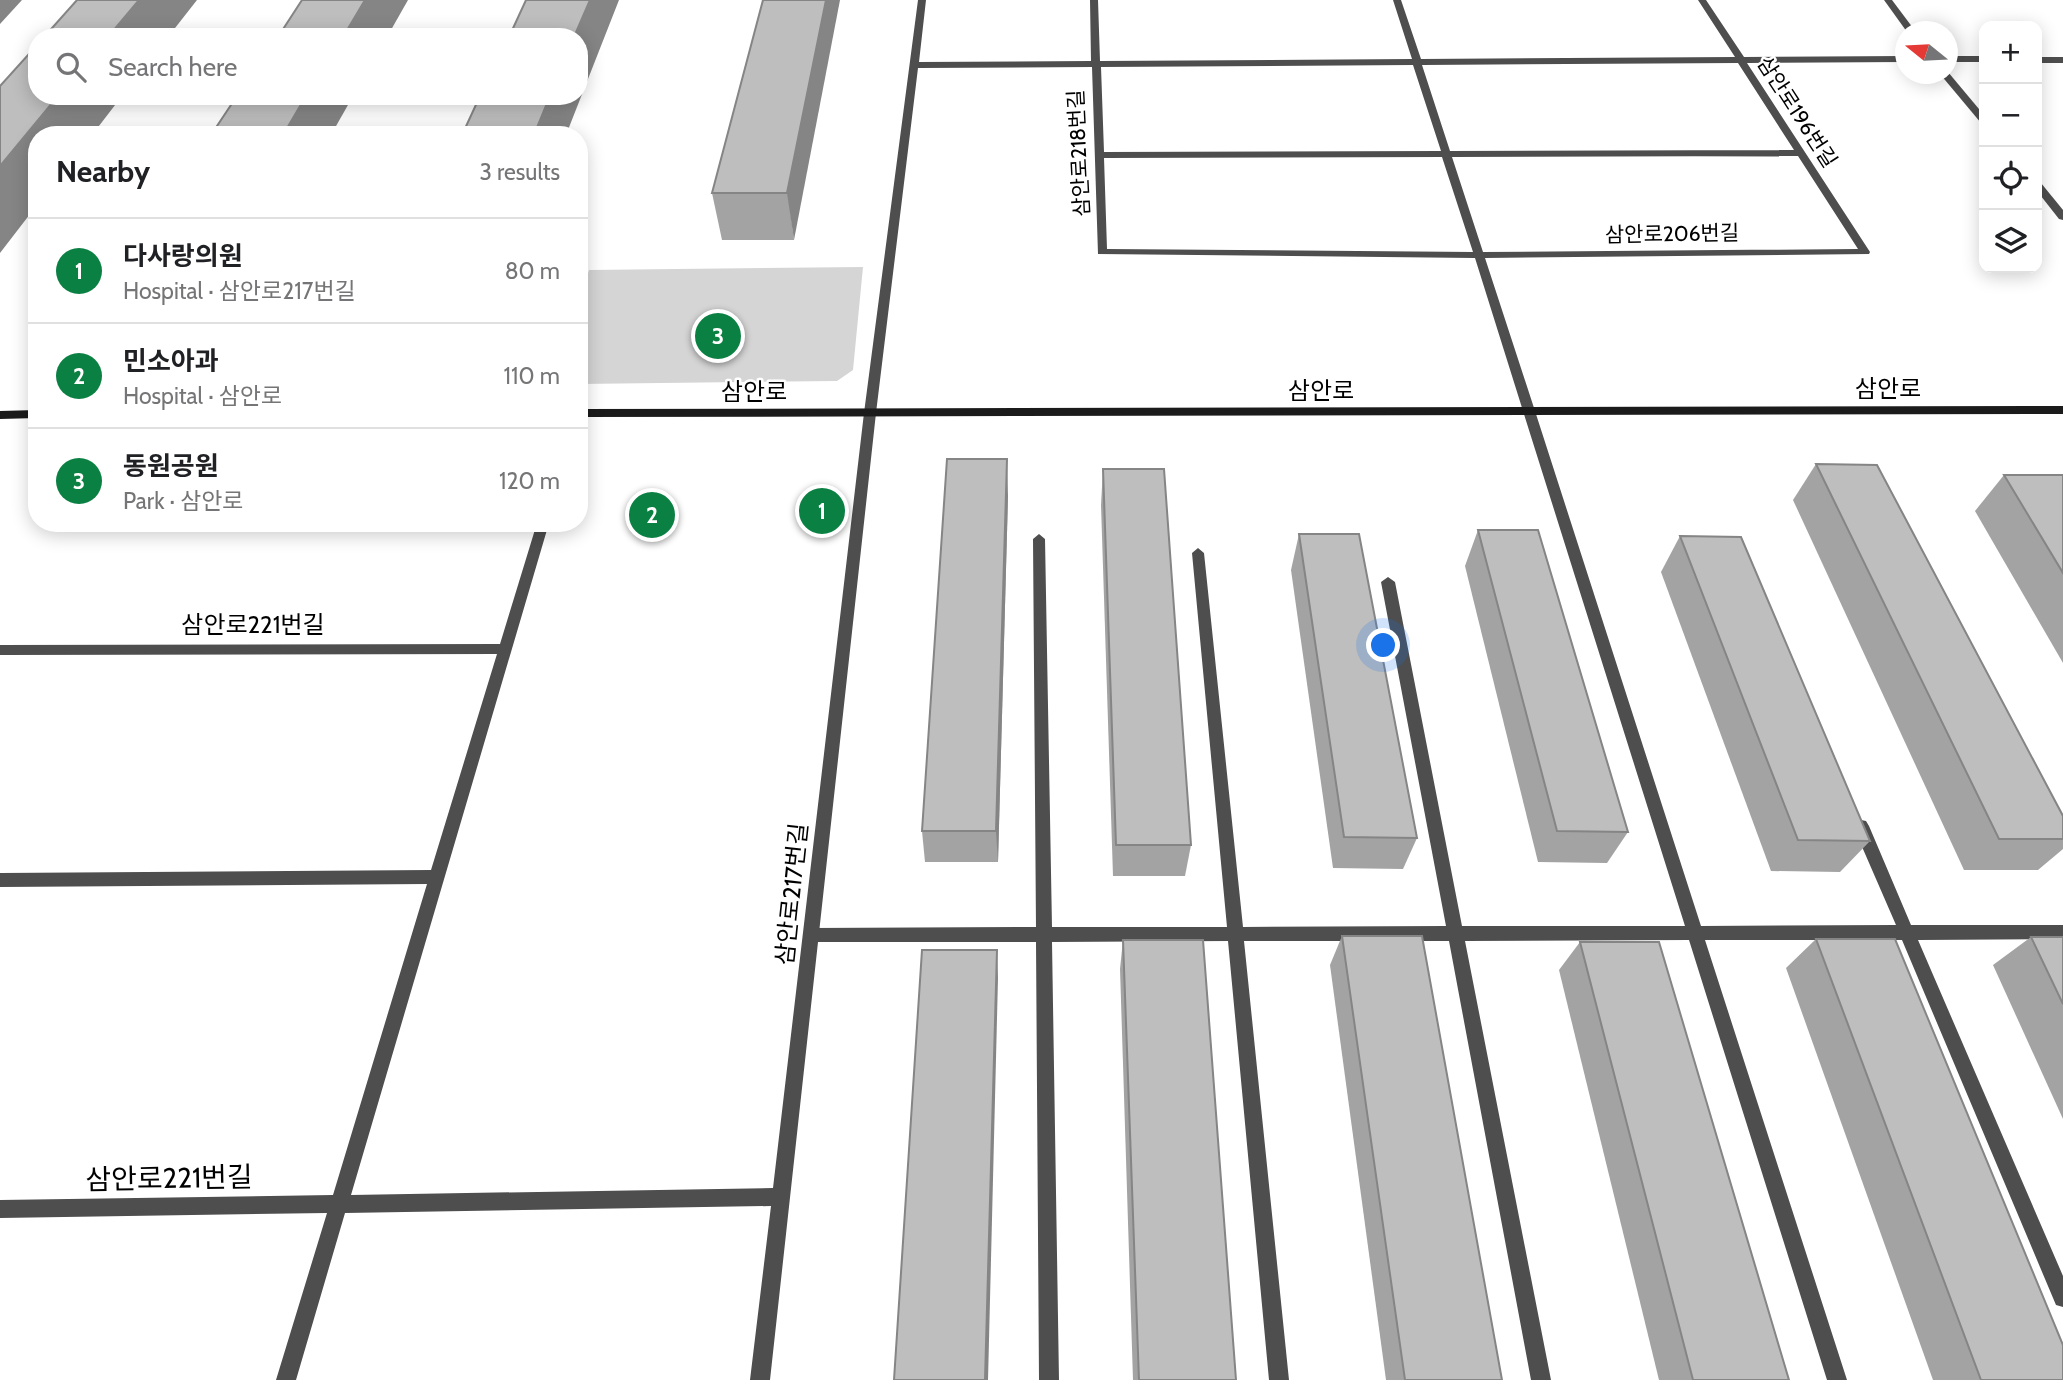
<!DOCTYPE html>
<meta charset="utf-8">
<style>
body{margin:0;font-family:Cabin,"Noto Sans KR",sans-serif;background:#f2f2f2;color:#202124}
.controls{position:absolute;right:21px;top:21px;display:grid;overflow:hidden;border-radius:14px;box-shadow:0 4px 18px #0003}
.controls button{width:63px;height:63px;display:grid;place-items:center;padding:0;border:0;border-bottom:2px solid #e0e0e0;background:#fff;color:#202124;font:35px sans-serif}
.compass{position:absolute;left:1895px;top:21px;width:63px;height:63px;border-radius:50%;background:#fff;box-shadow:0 4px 18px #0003;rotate:288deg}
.you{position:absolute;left:1384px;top:646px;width:24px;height:24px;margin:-18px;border:5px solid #fff;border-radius:50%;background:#1a73e8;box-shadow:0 0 0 10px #1a73e833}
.badge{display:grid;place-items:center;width:46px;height:46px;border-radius:50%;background:#0b8043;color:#fff;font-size:23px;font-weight:700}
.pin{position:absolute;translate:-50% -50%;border:4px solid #fff;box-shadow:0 2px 7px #0006}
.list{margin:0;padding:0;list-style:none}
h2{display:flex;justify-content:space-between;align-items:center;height:91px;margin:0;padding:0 28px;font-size:30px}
h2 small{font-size:23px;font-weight:400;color:#757577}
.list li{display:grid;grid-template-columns:46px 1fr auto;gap:21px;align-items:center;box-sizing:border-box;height:105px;padding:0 28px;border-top:2px solid #e0e0e0}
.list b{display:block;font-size:26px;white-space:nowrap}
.list p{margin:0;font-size:23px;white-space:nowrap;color:#757577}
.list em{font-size:23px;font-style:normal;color:#757577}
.icon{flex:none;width:38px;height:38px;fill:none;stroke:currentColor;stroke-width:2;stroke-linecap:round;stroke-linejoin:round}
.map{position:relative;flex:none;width:2063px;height:1380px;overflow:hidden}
.search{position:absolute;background:#fff;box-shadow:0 4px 18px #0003;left:28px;top:28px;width:560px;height:77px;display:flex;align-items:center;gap:18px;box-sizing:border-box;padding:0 24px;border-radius:28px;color:#757577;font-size:26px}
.panel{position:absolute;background:#fff;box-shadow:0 4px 18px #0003;left:28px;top:126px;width:560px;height:406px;border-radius:28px}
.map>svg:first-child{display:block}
.green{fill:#d5d5d5}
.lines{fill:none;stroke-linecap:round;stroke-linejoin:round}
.lane{fill:#4e4e4e;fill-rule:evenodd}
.street{fill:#4e4e4e;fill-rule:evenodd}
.secondary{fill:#1b1b1b;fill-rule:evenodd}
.wall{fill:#a3a3a3}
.shaded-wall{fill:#858585}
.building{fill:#bebebe;stroke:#858585;stroke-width:2}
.labels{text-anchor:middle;stroke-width:5;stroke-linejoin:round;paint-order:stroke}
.far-street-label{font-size:21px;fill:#000;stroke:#fff}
.street-label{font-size:24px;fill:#000;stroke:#fff}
.near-street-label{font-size:28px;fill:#000;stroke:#fff}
</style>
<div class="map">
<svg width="2063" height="1380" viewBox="0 0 2063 1380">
<rect width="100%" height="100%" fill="#fff"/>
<!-- green -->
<path class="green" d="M863,267l-10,103 -16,11 -258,3v-82l10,-32z"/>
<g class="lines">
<!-- lane -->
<path class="lane" d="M1529,407l6,4 166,515 195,-1 -43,-99 3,-5 5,-1 5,1 3,5 42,99h152v14l-145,1 145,336v31l-7,-2 -154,-365h-197l142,440h-20l-138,-440 -224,1 86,439h-20l-82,-439h-205l45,439h-20l-41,-439 -176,1 7,438h-20l-3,-438h-225l-6,-2 -2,-5 2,-5 6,-2 225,-1 -3,-388 6,-5 6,5 7,388h175l-35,-374 6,-5 6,5 39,374 203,-1 -65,-344 7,-5 7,5 67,344h223l-162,-515z"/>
<!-- street -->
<g class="street">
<path d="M918,0h8l-7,62 172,-1 -1,-61h8l2,61 312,-2 -19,-59h8l20,59 314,-2 -37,-57h8l38,57 162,-1v6l-159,1 123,189 -1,2 -384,4 50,153 -6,4 -6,-4 -48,-153 -377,-4 -6,-187 -174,1 -42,345 -106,967h-20l21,-174 -426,7 -49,167h-20l51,-167 -327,5v-18l333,-5 94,-311 -427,3v-14l431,-3 66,-216 -497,1v-10l500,-1 37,-121h12l-198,672 422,-7 91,-775zM1738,63l56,87 -344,1 -28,-86zM1413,65l28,86 -337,1 -3,-85zM1798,156l60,93 -375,3 -31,-95zM1442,157l31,95 -366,-3 -3,-91z"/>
<path d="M1884,0h8l24,32h-9z"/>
<rect x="1948" y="56" width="36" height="6"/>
<rect x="2037" y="57" width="26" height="6"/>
<path d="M1948,72l36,43v9l-3,-1 -41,-49z"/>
<path d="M2037,182l4,1 22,27v10l-4,-1 -22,-28z"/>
</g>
<!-- secondary -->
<g class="secondary">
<path d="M2063,406v8l-1484,3v-8z"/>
<path d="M37,410v8l-37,1v-8z"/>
</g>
</g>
<!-- wall -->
<g class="wall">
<path d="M763,0l31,240h-72l-10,-47z"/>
<path d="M1816,464l247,352v33l-25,21h-74l-171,-370z"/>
<path d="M1103,469l88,376 -6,31h-72l-12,-371z"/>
<path d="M2004,475h59v188l-88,-152z"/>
<path d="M1008,496l-10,366h-73l-3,-31z"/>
<path d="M1478,530l150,302 -21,31 -69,-1 -73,-296z"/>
<path d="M1299,534l118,304 -14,31 -70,-1 -42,-298z"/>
<path d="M1680,536l190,305 -30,31 -69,-1 -110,-299z"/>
<path d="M1342,936l160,444h-116l-56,-415z"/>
<path d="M2031,937h32v182l-70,-154z"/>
<path d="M1816,939l247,441h-130l-147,-412z"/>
<path d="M1123,940l113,440h-103l-13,-411z"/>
<path d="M1580,942l209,438h-130l-100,-410z"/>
</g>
<!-- shaded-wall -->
<g class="shaded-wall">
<path d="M0,0h22l-22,24z"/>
<path d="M139,0h58l-29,37h-60z"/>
<path d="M365,0h43l-21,37h-44z"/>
<path d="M590,0h29l-53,135h-32l16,-39h29v-59h-5z"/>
<path d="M826,0h14l-46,240 -7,-47z"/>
<path d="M58,96h64l-30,39h-55v70l-37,48v-87z"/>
<path d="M306,96h47l-22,39h-48z"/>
<path d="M1007,459l1,37 -10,366 -2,-31z"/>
<path d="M997,950l1,28 -10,402h-3z"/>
</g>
<!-- building -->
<g class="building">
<path d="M77,0h62l-31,37h-64z"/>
<path d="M302,0h63l-22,37h-65z"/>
<path d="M526,0h64l-16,37h-65z"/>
<path d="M763,0h63l-39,193h-75z"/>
<path d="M37,45v51h21l-58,70v-80z"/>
<path d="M237,96h69l-23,39h-72z"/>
<path d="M480,96h70l-16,39h-72z"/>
<path d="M947,459h60l-11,372h-74z"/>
<path d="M1816,464l61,1 186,351v23h-64z"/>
<path d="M1103,469h61l27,376h-75z"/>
<path d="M2004,475h59v98z"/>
<path d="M1478,530h60l90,302 -71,-1z"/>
<path d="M1299,534h60l58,304 -73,-1z"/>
<path d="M1680,536l61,1 129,304 -72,-1z"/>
<path d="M1342,936h80l80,444h-97z"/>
<path d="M2031,937h32v67z"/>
<path d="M1816,939h79l168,406v35h-82z"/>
<path d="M1123,940h80l33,440h-97z"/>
<path d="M1580,942h79l130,438h-96z"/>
<path d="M922,950h75l-12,430h-91z"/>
</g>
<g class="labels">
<!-- far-street labels -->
<g class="far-street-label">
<text transform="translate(1797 112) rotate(57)" y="7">삼안로196번길</text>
<text transform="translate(1079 153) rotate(-93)" y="7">삼안로218번길</text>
<text transform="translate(1672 234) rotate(-1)" y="7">삼안로206번길</text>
</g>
<!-- street labels -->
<g class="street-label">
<text x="1888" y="397">삼안로</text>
<text x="1321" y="399">삼안로</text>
<text x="754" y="400">삼안로</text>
<text x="253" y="633">삼안로221번길</text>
<text transform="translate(792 894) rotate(-84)" y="8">삼안로217번길</text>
</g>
<!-- near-street labels -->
<g class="near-street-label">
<text transform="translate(169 1178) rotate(-1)" y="10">삼안로221번길</text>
</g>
</g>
</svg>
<div class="controls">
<button>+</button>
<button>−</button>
<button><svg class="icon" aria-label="locate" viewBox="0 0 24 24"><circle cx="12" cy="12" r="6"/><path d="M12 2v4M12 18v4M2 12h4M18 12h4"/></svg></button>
<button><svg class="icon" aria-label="layers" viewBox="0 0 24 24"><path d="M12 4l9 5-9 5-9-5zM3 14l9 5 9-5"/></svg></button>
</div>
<svg class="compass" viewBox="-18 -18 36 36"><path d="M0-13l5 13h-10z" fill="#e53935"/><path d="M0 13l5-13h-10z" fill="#757577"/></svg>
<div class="you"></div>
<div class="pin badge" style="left:822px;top:511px">1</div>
<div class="pin badge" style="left:652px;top:515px">2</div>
<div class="pin badge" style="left:718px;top:336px">3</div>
<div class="search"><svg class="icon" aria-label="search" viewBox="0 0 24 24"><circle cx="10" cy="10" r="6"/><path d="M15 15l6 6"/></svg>Search here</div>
<section class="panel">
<h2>Nearby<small>3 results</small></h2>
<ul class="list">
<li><span class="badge">1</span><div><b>다사랑의원</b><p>Hospital · 삼안로217번길</p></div><em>80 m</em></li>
<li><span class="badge">2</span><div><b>민소아과</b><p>Hospital · 삼안로</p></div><em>110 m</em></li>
<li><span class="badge">3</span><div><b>동원공원</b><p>Park · 삼안로</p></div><em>120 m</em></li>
</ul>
</section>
</div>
